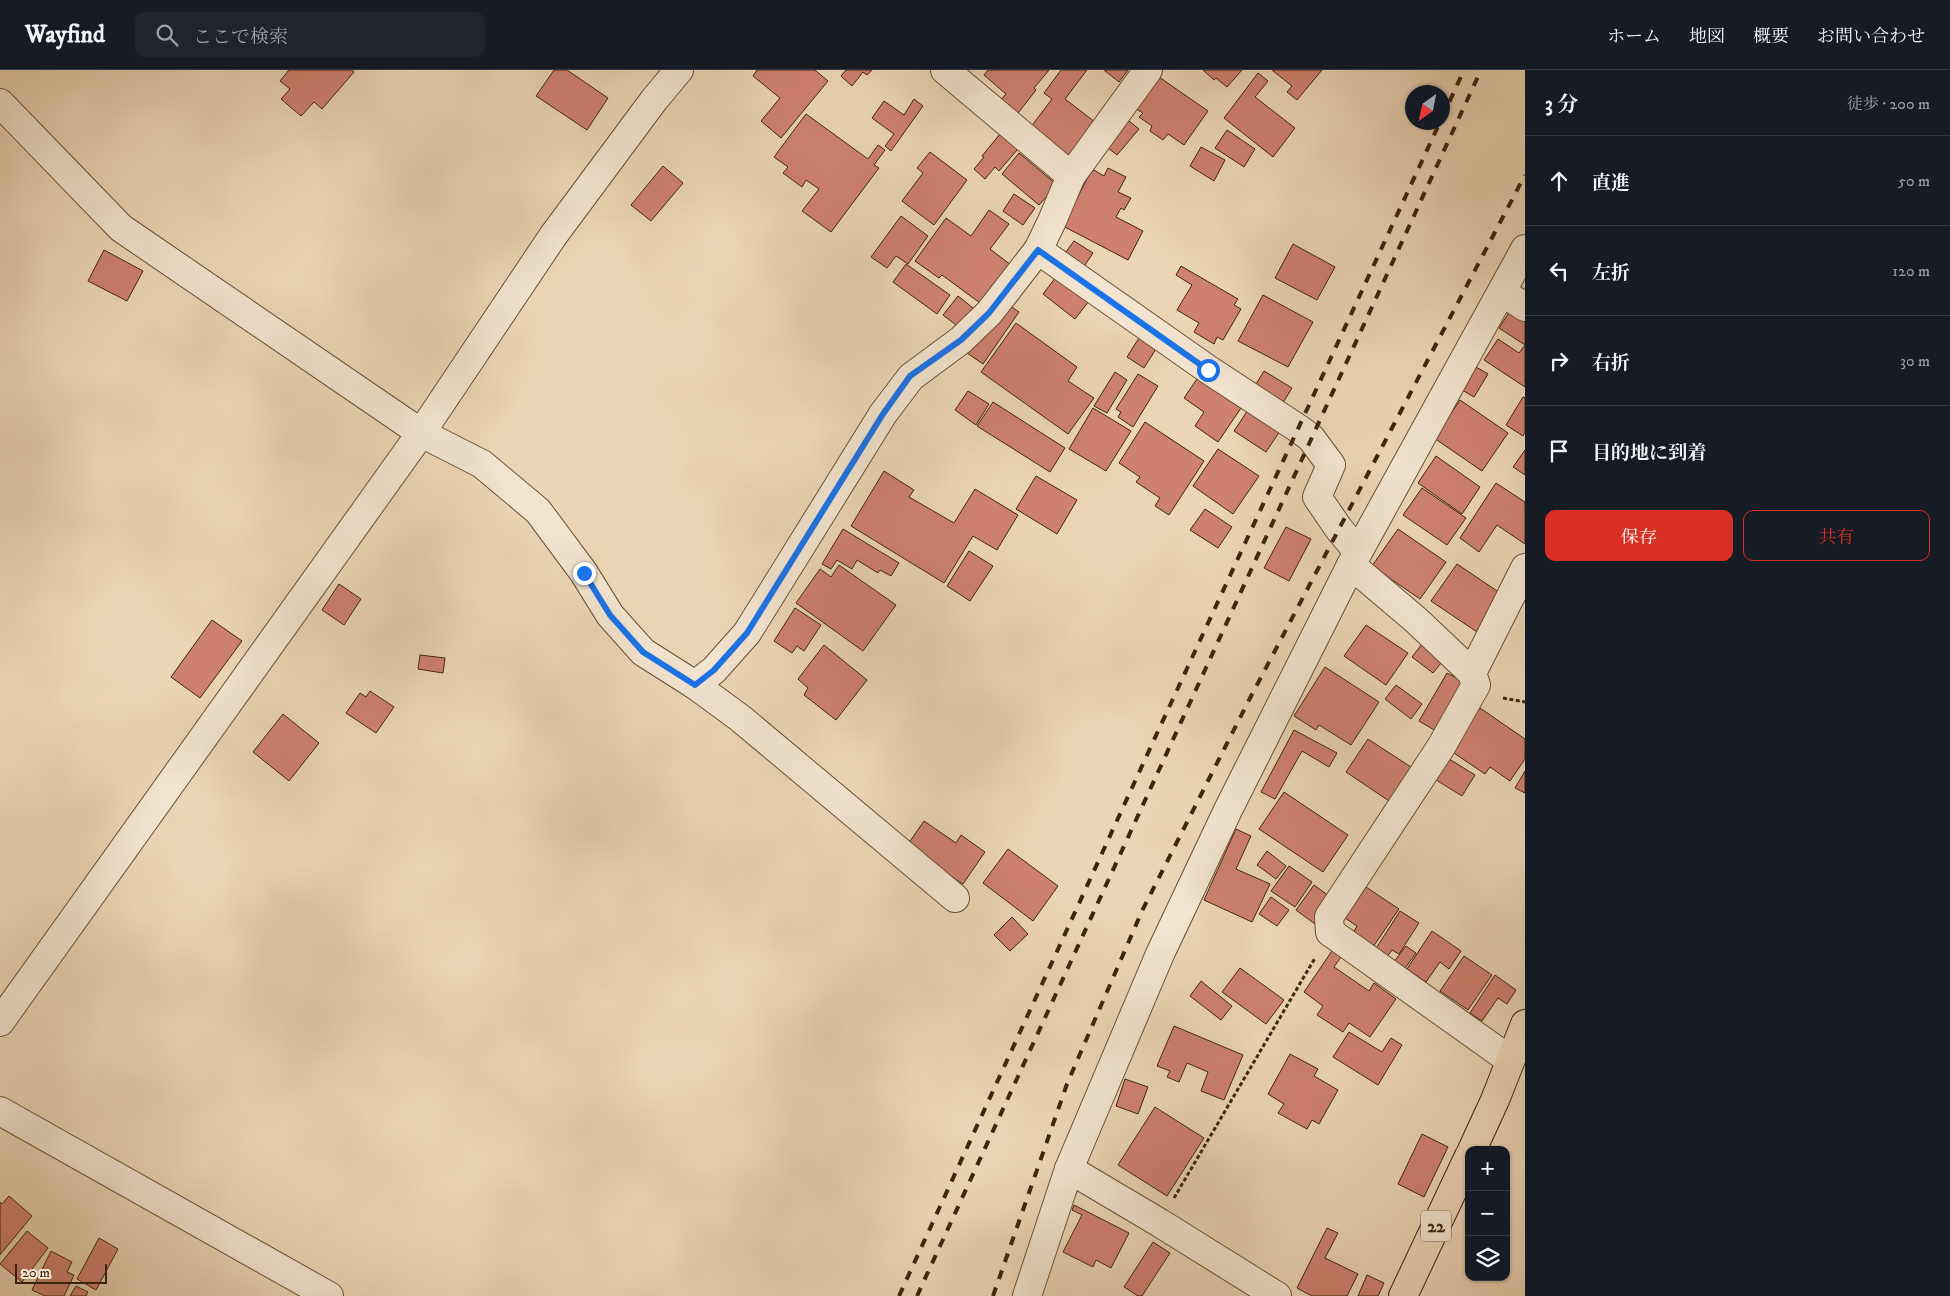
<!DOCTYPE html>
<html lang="ja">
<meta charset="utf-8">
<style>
body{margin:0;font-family:"IM FELL DW Pica","Noto Serif JP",serif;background:#20242c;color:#f1f3f6}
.controls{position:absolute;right:15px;bottom:15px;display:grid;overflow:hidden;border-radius:10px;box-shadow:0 1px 4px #0004}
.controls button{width:45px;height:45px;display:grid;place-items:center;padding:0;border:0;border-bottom:1px solid #363941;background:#171b24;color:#f1f3f6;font:25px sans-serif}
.compass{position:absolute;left:1405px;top:15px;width:45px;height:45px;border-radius:50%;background:#171b24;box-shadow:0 1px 4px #0004;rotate:213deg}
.scale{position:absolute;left:15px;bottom:12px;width:92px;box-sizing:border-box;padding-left:5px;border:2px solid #3d250d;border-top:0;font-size:14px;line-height:18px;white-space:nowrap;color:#3d250d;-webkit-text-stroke:4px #f3e4d0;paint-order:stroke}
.stop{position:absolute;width:15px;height:15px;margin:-11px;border:4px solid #1a73e8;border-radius:50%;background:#fff}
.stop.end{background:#1a73e8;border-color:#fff;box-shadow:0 1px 5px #0008}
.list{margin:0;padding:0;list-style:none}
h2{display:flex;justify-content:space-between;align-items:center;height:65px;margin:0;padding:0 20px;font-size:21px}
h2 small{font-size:16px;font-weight:400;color:#9ea1a6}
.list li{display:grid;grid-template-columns:32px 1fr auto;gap:15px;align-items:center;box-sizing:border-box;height:90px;padding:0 20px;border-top:1px solid #363941}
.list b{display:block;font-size:19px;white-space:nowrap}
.list em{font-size:16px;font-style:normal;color:#9ea1a6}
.actions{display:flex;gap:10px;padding:15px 20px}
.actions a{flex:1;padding:11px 0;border:1px solid #d93025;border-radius:10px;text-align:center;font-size:18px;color:#d93025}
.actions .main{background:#d93025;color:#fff}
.icon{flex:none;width:28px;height:28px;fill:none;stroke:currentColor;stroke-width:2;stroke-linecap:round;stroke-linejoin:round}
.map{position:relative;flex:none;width:1525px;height:1226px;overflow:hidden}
header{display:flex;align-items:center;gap:30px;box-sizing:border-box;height:70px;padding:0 25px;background:#171b24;border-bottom:1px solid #363941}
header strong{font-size:24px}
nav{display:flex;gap:28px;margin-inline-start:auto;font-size:18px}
.search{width:350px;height:45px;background:#20242c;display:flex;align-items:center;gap:12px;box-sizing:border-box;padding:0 18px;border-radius:10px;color:#9ea1a6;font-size:19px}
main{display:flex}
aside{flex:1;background:#171b24}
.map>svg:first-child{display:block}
.building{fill:#cf8171;stroke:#3d250d}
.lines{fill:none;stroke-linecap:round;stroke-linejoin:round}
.minor-casing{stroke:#695137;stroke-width:30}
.primary-casing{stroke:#3d250d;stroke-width:30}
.path{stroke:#3d250d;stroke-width:3;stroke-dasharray:4 2.5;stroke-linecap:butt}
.minor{stroke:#f3e4d0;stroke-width:28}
.primary{stroke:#ecd5b6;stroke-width:28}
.rail{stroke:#3d250d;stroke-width:4;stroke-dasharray:9 9;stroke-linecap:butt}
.route{stroke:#1a73e8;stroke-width:6}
.labels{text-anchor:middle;stroke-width:4.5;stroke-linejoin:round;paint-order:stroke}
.shield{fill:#f3e4d0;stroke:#745e48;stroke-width:1}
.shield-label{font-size:18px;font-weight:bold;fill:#3d250d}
</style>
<header>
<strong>Wayfind</strong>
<div class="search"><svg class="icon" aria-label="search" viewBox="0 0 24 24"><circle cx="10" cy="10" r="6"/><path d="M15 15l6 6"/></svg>ここで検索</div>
<nav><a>ホーム</a><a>地図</a><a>概要</a><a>お問い合わせ</a></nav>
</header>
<main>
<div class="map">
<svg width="1525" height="1226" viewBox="0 0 1525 1226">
<rect width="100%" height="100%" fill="#ecd5b6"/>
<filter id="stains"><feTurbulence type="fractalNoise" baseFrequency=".004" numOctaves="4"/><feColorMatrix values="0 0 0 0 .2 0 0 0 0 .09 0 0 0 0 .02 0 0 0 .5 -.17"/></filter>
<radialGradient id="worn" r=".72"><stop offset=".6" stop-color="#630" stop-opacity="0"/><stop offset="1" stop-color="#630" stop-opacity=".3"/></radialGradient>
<!-- building -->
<g class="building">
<path d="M289,0h63l2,2 -32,37 -8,-7 -13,14 -20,-17 9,-10 -10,-8z"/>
<path d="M554,0h13l41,28 -21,32 -51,-34z"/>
<path d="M757,0h58l13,11 -47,57 -20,-17 19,-23 -27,-22z"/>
<path d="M846,0h26l-5,5 -4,-3 -11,14 -11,-10z"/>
<path d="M988,0h61l-15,18 2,2 -21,27 -17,-14 8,-9 -22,-19z"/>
<path d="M1061,0h26l-22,29 30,23 -27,35 -38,-29 22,-29 -8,-6z"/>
<path d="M1104,0h24l-9,12z"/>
<path d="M1203,0h39l-15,17 -11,-9 -2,2z"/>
<path d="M1272,0h50l-25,30 -10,-8 5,-6z"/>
<path d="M1258,3l10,8 -13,16 40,31 -22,29 -49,-39z"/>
<path d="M1159,7l49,34 -24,34 -16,-11 -5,6 -13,-9 2,-5 -13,-9 4,-4 -7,-4z"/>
<path d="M914,29l9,7 -32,45 -6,-5 9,-12 -22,-16 12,-17 20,14z"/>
<path d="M806,44l62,45 10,-14 7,5 -11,15 5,3 -48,64 -29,-21 17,-22 -13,-9 -4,7 -19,-14 5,-6 -14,-10z"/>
<path d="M1125,48l14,11 -22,26 -14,-11z"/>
<path d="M1227,60l28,19 -11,18 -29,-19z"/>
<path d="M1000,64l18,15 -19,22 -4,-4 -10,12 -11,-10 10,-12 -2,-1z"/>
<path d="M1201,77l24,13 -11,21 -24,-15z"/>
<path d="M930,82l37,28 -33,45 -32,-24 21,-28 -6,-5z"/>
<path d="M1019,83l38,32 -18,20 -37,-31z"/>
<path d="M663,96l20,17 -32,38 -20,-16z"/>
<path d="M1108,98l18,9 -8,15 13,6 -7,12 -3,-2 -5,9 27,14 -15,29 -65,-34 29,-57 12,7z"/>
<path d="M1014,124l21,14 -12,17 -20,-14z"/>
<path d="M989,140l20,14 -19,25 21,16 -12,17 -2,-2 -17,23 -38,-28 -3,3 -24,-17 31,-43 25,18z"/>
<path d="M901,146l27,20 -20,28 -12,-8 -9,12 -16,-11z"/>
<path d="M1074,171l19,12 -10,15 -20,-12z"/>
<path d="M1293,174l42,23 -18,33 -42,-22z"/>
<path d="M104,180l39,21 -16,30 -39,-20z"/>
<path d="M906,194l44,31 -13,19 -44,-32z"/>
<path d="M1181,196l57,33 -4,6 7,4 -18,31 -6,-3 -3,7 -20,-12 5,-9 -22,-13 15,-25 -16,-10z"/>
<path d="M1056,207l33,24 -14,18 -32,-25z"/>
<path d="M1263,225l50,27 -25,45 -50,-26z"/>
<path d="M958,226l20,16 -14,19 -21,-16z"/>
<path d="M1003,231l16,11 -36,52 -16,-11z"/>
<path d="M1510,241l15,10v66l-41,-27 14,-21 21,14 6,-8 -26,-17z"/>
<path d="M1016,253l61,44 -9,14 26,17 -26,36 -87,-62z"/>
<path d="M1139,268l17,11 -12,19 -17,-11z"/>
<path d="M1476,297l12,7 -14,23 -12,-7z"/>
<path d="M1264,301l28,17 -11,18 -28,-17z"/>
<path d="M1115,302l12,8 -20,33 -13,-7z"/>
<path d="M1138,304l20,12 -25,41 -15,-10 3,-5 -5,-3z"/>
<path d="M1197,309l44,29 -23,34 -23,-16 9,-14 -20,-14z"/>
<path d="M968,321l21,13 -13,21 -21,-15z"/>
<path d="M1523,327l2,1v34l-2,4 -17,-11z"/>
<path d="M1460,330l48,33 -26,38 -48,-33z"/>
<path d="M993,332l72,46 -15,24 -73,-46z"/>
<path d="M1093,338l38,23 -25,40 -37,-22z"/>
<path d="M1248,340l32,21 -14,21 -32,-21z"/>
<path d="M1145,352l59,39 -35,54 -14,-9 5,-8 -24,-16 4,-5 -21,-14z"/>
<path d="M1218,379l41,27 -26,38 -40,-28z"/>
<path d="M1525,380v25l-12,-8z"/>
<path d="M1436,386l44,31 -18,27 -44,-31z"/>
<path d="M884,401l30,19 -5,7 45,26 21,-34 43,26 -21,35 -24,-14 -29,47 -93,-57z"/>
<path d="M1036,406l41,24 -20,34 -41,-25z"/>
<path d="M1496,413l29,19v42l-28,-19 -18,27 -19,-14z"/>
<path d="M1422,418l44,30 -19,27 -44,-30z"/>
<path d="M1205,439l27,18 -14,21 -28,-18z"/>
<path d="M1286,457l25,12 -22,42 -25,-13z"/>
<path d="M843,459l56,34 -8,13 -11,-6 -2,3 -21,-13 -5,9 -15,-9 -6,9 -9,-5z"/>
<path d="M1398,459l48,33 -26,37 -48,-33z"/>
<path d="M969,481l24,15 -23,35 -23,-15z"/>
<path d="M1457,494l49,33 -26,37 -49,-33z"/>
<path d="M839,495l57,40 -33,46 -67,-48 24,-34 11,8z"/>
<path d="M339,514l22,15 -17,26 -22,-15z"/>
<path d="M795,538l26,17 -17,26 -7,-5 -5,7 -18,-12z"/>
<path d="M212,550l30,21 -42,57 -29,-21z"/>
<path d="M1366,555l42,28 -22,32 -42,-29z"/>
<path d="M1425,570l21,17 -13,16 -21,-16z"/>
<path d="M824,575l43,35 -31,40 -32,-25 4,-7 -10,-9z"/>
<path d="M420,585l25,3 -2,15 -25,-4z"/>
<path d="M1325,597l54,35 -28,43 -32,-20 -3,5 -22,-14z"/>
<path d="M1447,603l17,9 -28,49 -17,-10z"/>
<path d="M1396,615l26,19 -11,15 -26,-20z"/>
<path d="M370,621l24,16 -18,26 -30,-20 14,-20 6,4z"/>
<path d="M1480,638l45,31v20l-15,22 -20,-14 -5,7 -34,-23z"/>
<path d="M283,644l36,29 -30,38 -36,-29z"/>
<path d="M1294,660l43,23 -8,14 -27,-16 -27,48 -14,-7z"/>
<path d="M1368,669l43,28 -22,34 -43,-29z"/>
<path d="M1446,687l29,18 -13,21 -29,-18z"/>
<path d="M1525,701v22l-10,-5z"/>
<path d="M1284,722l64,43 -25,37 -64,-43z"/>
<path d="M924,751l32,22 5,-8 24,17 -22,32 -57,-37z"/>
<path d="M1236,759l15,7 -15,33 34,15 -18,38 -48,-22z"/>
<path d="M1008,779l50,37 -25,35 -50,-38z"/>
<path d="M1267,781l19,15 -10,13 -19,-14z"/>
<path d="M1289,796l23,16 -17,25 -24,-16z"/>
<path d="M1314,815l19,14 -18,25 -19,-14z"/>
<path d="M1366,817l33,22 -26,38 -20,-14 4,-7 -12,-8z"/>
<path d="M1271,827l18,13 -12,16 -18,-12z"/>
<path d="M1400,841l19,12 -20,31 -7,-4 -6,8 -11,-8z"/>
<path d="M1012,847l16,17 -18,17 -16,-16z"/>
<path d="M1432,861l29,20 -12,18 -9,-7 -14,20 -19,-13z"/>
<path d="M1406,876l10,7 -13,18 -10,-8z"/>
<path d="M1334,878l9,6 -9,13 35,24 5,-8 22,16 -26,38 -21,-14 -6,9 -26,-17 6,-9 -19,-14z"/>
<path d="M1464,886l28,19 -24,35 -28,-19z"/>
<path d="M1240,898l44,32 -18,24 -44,-32z"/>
<path d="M1495,905l21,15 -9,14 -9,-6 -16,23 -12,-8z"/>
<path d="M1201,911l31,25 -11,14 -31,-24z"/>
<path d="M1174,956l69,29 -19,45 -23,-9 7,-19 -21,-9 -8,19 -12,-5 3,-6 -13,-5z"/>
<path d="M1349,962l33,20 9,-14 11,7 -24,40 -45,-28z"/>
<path d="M1290,984l28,15 -4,7 24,14 -19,34 -7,-4 -5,9 -29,-16 6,-9 -16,-10z"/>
<path d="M1125,1009l23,8 -10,27 -22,-8z"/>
<path d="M1155,1037l49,31 -37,58 -49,-31z"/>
<path d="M1422,1064l26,13 -24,50 -26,-13z"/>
<path d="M9,1126l23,20 -32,39v-53l2,2z"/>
<path d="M1074,1135l55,28 -18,35 -15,-8 -3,7 -30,-15 19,-37 -10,-5z"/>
<path d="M1327,1158l11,5 -13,25 33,16 -11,22h-35l-15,-8z"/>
<path d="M27,1161l21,17 -26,34 -22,-18z"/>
<path d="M99,1168l19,11 -22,41 -19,-11z"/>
<path d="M1153,1172l17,11 -28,43h-4l-14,-9z"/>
<path d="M51,1181l21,11 -5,10 7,3 -10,21h-19l-13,-6z"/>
<path d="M1367,1205l17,8 -6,13h-20z"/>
<path d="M76,1216l12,6 -2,4h-16z"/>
</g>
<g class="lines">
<defs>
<g id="minor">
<path d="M945,0l126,106 -19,45 -14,29 171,120 90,59 12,9 20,27 -14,32 22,32 19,23"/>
<path d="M0,33l121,125 300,205 61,31 56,47 46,62 26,42 33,37 52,33 19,-15 33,-37 136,-219 28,-37 50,-37 28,-27 49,-63"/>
<path d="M1071,106l77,-106"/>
<path d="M1502,222l23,15"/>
<path d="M1351,495l65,55 56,53 4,12 -35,62 -112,170 1,15 180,128"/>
<path d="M1472,603l53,-105"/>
<path d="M695,615l45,33 215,180"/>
<path d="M0,952l421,-589 132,-197 101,-136 25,-30"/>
<path d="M0,1041l329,185"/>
<path d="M1069,1099l91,54 117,73"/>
<path d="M1027,1226l42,-127 91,-215 68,-144 123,-245 174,-316"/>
</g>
<g id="primary">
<path d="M1472,1080l23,-50 30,-76"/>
<path d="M1403,1226l66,-140"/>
</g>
</defs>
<!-- minor casing -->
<use href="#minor" class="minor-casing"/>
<!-- primary casing -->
<use href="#primary" class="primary-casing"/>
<!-- path -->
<g class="path">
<path d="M1503,628l22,4"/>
<path d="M1174,1128l141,-240"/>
</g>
<!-- minor -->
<use href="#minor" class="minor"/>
<!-- primary -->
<use href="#primary" class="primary"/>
<!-- rail -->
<g class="rail">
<path d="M1442,48l22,-48"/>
<path d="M899,1226l254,-554 287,-620"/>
<path d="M917,1226l564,-1226"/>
<path d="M993,1226l74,-212 75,-173 106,-209 277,-527"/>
</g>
</g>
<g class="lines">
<!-- route -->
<path class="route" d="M584,503l26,42 33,37 52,33 19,-15 33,-37 136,-219 27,-38 51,-36 28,-27 49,-63 170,120"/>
</g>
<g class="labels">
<!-- shield labels -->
<rect class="shield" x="1421" y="1140.5" width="30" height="31" rx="4"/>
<g class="shield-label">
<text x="1436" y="1162">22</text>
</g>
</g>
<rect width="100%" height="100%" filter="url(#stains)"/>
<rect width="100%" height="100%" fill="url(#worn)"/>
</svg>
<div class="controls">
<button>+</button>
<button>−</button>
<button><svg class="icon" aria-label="layers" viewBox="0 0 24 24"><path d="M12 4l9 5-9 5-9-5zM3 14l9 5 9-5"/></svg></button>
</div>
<svg class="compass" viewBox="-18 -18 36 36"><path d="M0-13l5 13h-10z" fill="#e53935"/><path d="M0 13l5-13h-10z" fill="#9ea1a6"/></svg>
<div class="scale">20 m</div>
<div class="stop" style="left:1208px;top:300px"></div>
<div class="stop end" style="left:584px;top:503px"></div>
</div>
<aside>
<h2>3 分<small>徒歩 · 200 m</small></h2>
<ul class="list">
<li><svg class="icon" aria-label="ahead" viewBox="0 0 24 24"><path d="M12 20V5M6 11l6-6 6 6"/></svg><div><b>直進</b></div><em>50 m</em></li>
<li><svg class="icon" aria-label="left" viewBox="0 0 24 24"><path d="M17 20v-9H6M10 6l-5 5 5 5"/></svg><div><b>左折</b></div><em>120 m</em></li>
<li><svg class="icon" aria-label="right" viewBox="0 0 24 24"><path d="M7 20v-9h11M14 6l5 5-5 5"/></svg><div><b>右折</b></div><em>30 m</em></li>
<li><svg class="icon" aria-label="arrive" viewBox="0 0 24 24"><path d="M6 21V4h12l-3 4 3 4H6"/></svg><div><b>目的地に到着</b></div></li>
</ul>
<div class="actions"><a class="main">保存</a><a>共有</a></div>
</aside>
</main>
